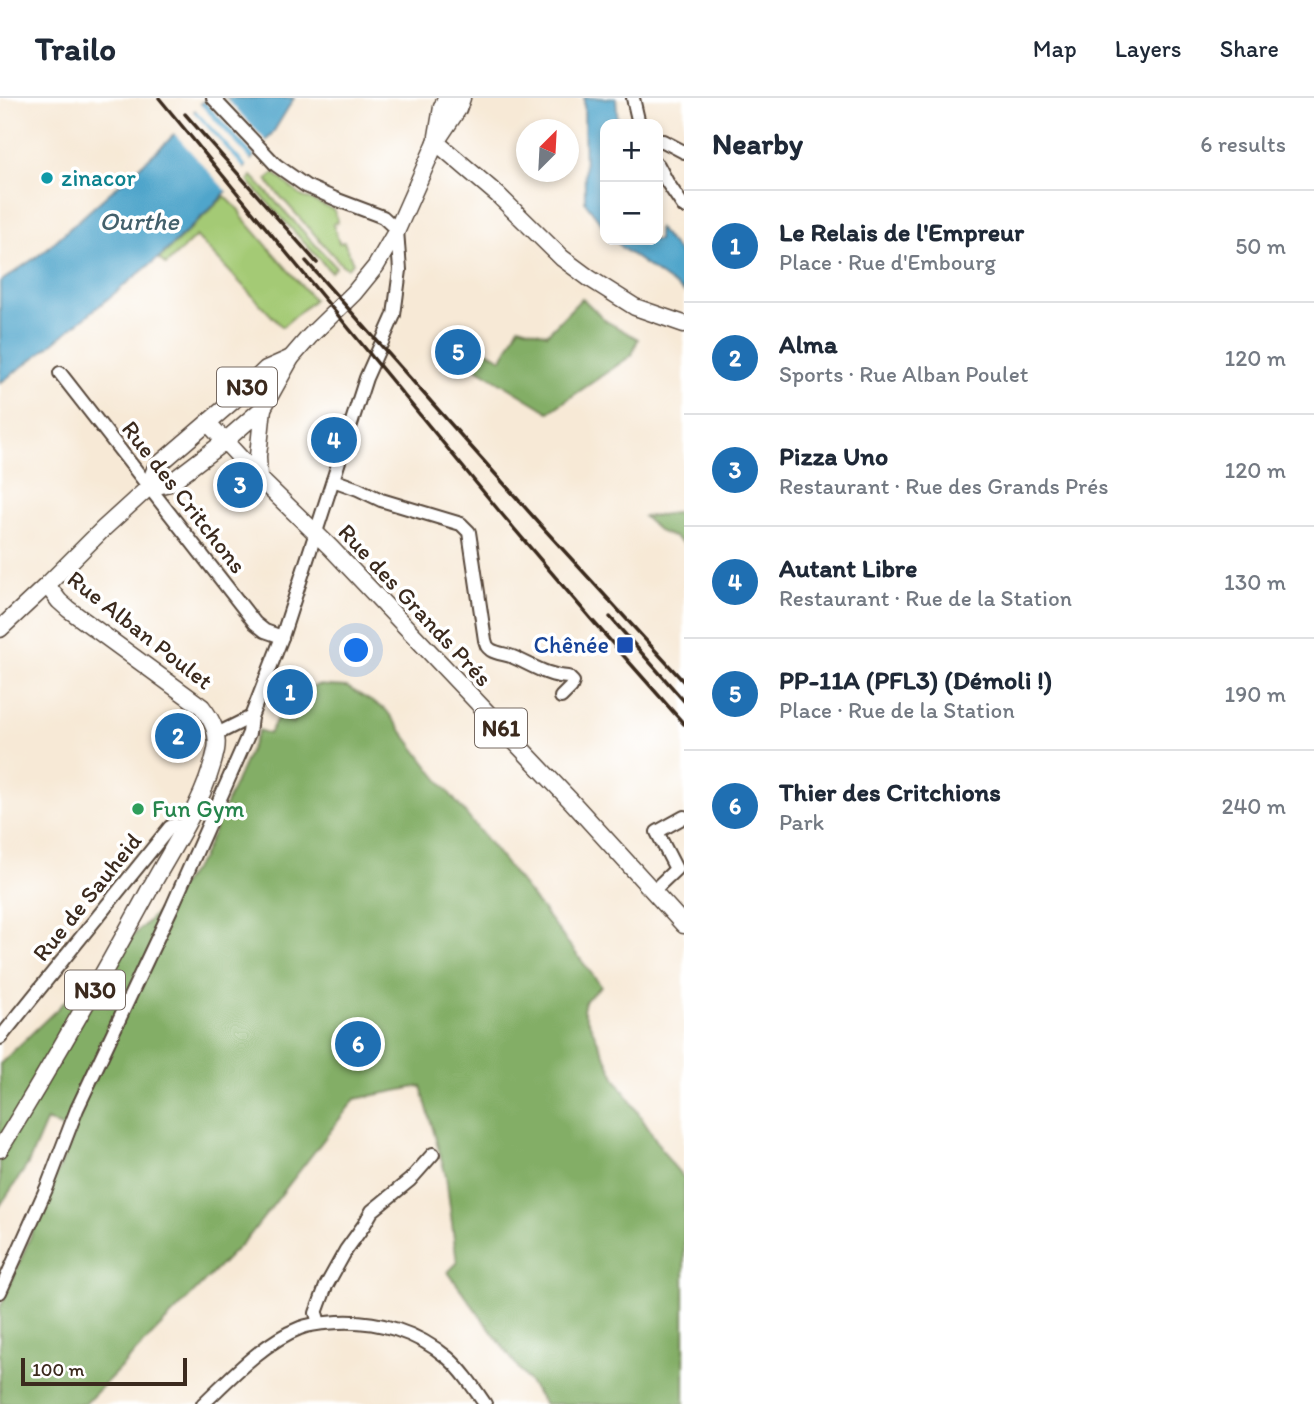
<!DOCTYPE html>
<meta charset="utf-8">
<style>
body{margin:0;font-family:Itim,sans-serif;background:#f6f6f7;color:#1f2937}
.controls{position:absolute;right:21px;top:21px;display:grid;overflow:hidden;border-radius:14px;box-shadow:0 4px 10px #0003}
.controls button{width:63px;height:63px;display:grid;place-items:center;padding:0;border:0;border-bottom:2px solid #e0e1e3;background:#fff;color:#1f2937;font:35px sans-serif}
.compass{position:absolute;left:516px;top:21px;width:63px;height:63px;border-radius:50%;background:#fff;box-shadow:0 4px 10px #0003;rotate:24deg}
.scale{position:absolute;left:21px;bottom:18px;width:166px;box-sizing:border-box;padding-left:7px;border:4px solid #3b2a1e;border-top:0;font-size:19px;line-height:24px;white-space:nowrap;color:#3b2a1e;-webkit-text-stroke:5px #fff;paint-order:stroke}
.you{position:absolute;left:357px;top:553px;width:24px;height:24px;margin:-18px;border:5px solid #fff;border-radius:50%;background:#1a73e8;box-shadow:0 0 0 10px #1a73e833}
.badge{display:grid;place-items:center;width:46px;height:46px;border-radius:50%;background:#1f6fb2;color:#fff;font-size:23px;font-weight:700}
.pin{position:absolute;translate:-50% -50%;border:4px solid #fff;box-shadow:0 2px 7px #0006}
.list{margin:0;padding:0;list-style:none}
h2{display:flex;justify-content:space-between;align-items:center;height:91px;margin:0;padding:0 28px;font-size:30px}
h2 small{font-size:23px;font-weight:400;color:#747a83}
.list li{display:grid;grid-template-columns:46px 1fr auto;gap:21px;align-items:center;box-sizing:border-box;height:112px;padding:0 28px;border-top:2px solid #e0e1e3}
.list b{display:block;font-size:26px;white-space:nowrap}
.list p{margin:0;font-size:23px;white-space:nowrap;color:#747a83}
.list em{font-size:23px;font-style:normal;color:#747a83}
.map{position:relative;flex:none;width:684px;height:1306px;overflow:hidden}
header{display:flex;align-items:center;gap:42px;box-sizing:border-box;height:98px;padding:0 35px;background:#fff;border-bottom:2px solid #e0e1e3}
header strong{font-size:33px}
nav{display:flex;gap:38px;margin-inline-start:auto;font-size:24px}
main{display:flex}
aside{flex:1;background:#fff}
.map>svg:first-child{display:block}
.green{fill:#a4ca75;stroke:#707a4a;stroke-width:2}
.forest{fill:#83ae66;stroke:#5f6c42;stroke-width:2}
.water{fill:#4fa5cb;stroke:#456874;stroke-width:2}
.pier{fill:#f7e9d6}
.lines{fill:none;stroke-linecap:round;stroke-linejoin:round}
.minor-casing{stroke:#57473a;stroke-width:16}
.major-casing{stroke:#57473a;stroke-width:19}
.minor{stroke:#fff;stroke-width:12}
.major{stroke:#fff;stroke-width:16}
.rail{stroke:#3b2a1e;stroke-width:3.5}
.culture-dot{fill:#0f9aa8;stroke:#fff;stroke-width:2.5}
.transit-dot{fill:#1a4fb4;stroke:#fff;stroke-width:2.5}
.leisure-dot{fill:#2e9e5b;stroke:#fff;stroke-width:2.5}
.labels{text-anchor:middle;stroke-width:7;stroke-linejoin:round;paint-order:stroke}
.shield{fill:#fff;stroke:#766a62;stroke-width:2}
.shield-label{font-size:23px;font-weight:bold;fill:#3b2a1e}
.culture-label{font-size:24px;fill:#0d838f;stroke:#fff;text-anchor:start}
.street-label{font-size:24px;fill:#3b2a1e;stroke:#fff}
.transit-label{font-size:24px;fill:#164399;stroke:#fff;text-anchor:end}
.leisure-label{font-size:24px;fill:#27864d;stroke:#fff;text-anchor:start}
.water-label{font-size:26px;font-style:italic;fill:#44616c;stroke:#fff}
</style>
<header>
<strong>Trailo</strong>
<nav><a>Map</a><a>Layers</a><a>Share</a></nav>
</header>
<main>
<div class="map">
<svg width="684" height="1306" viewBox="0 0 684 1306">
<rect width="100%" height="100%" fill="#fff"/>
<filter id="ink" filterUnits="userSpaceOnUse"><feTurbulence type="fractalNoise" baseFrequency=".0143" numOctaves="2"/><feDisplacementMap in="SourceGraphic" scale="14" xChannelSelector="R" yChannelSelector="G"/><feConvolveMatrix kernelMatrix="1 2 1 2 8 2 1 2 1" color-interpolation-filters="sRGB"/></filter>
<filter id="wash" filterUnits="userSpaceOnUse"><feTurbulence type="fractalNoise" baseFrequency=".00686" numOctaves="4" result="noise"/><feDisplacementMap in="SourceGraphic" scale="28" xChannelSelector="R" yChannelSelector="G"/><feGaussianBlur stdDeviation="1.57" result="paint"/><feColorMatrix in="noise" values="0 0 0 0 0 0 0 0 0 0 0 0 0 0 0 0 0 1.4 0 .05"/><feComposite in="paint" operator="in"/></filter>
<g filter="url(#wash)">
<rect width="100%" height="100%" fill="#f7e9d6"/>
<!-- green -->
<g class="green">
<path d="M274,75l27,23 33,14 4,12 -5,2 6,19 5,-1 9,21 -6,5 -6,-4 -70,-78 -4,-7z"/>
<path d="M252,78l84,91 -5,5 -83,-91z"/>
<path d="M225,98l14,14 3,7 72,83 -32,27 -86,-91 -30,29 -7,-6z"/>
</g>
<!-- forest -->
<g class="forest">
<path d="M582,200l24,23 32,18 -6,16 -83,57 -104,-63 15,-25h5l-6,11 43,24 17,-33 28,8z"/>
<path d="M684,414v32l-10,-7 -14,-5 -16,-15z"/>
<path d="M317,587l30,2 39,23 48,64 107,134 60,78 -16,15 -2,9 33,69 55,84 13,15v226h-139l-97,-132 9,-9 -11,-87 -25,-90 -66,13 -105,136 -165,169h-85v-96l74,-174 -27,-14 -19,44 -28,42v-142l169,-163 33,-43 57,-128 10,4 9,-17 15,6 16,-33z"/>
</g>
<!-- water -->
<g class="water">
<path d="M206,0h88l-20,33 -54,68 -57,55 -121,98 -42,31v-101l42,-29 125,-111z"/>
<path d="M584,0h32l2,26h-13v104l-20,-26z"/>
<path d="M658,130l26,30v34l-62,-44 -7,-8h43z"/>
</g>
<!-- pier -->
<g class="pier">
<path d="M202,0h24l41,44 -11,15z"/>
<path d="M198,4l55,61 -4,5 -56,-61z"/>
<path d="M191,11l55,62 -18,22 -56,-62z"/>
</g>
</g>
<g filter="url(#ink)">
<g class="lines">
<defs>
<g id="minor">
<path d="M633,0l6,26"/>
<path d="M658,43h5l21,11"/>
<path d="M658,67l9,17 17,25"/>
<path d="M60,275l195,250 10,8 17,6"/>
<path d="M333,382l25,9 23,11 80,24 8,8 16,108c2,6 1,6 6,10 7,4 15,4 22,7 19,8 34,19 55,20l5,5 -2,5 -10,10"/>
<path d="M217,636l34,-17"/>
<path d="M653,793l23,-22 -19,-37 27,-15"/>
<path d="M0,940l170,-211 4,-2 10,2"/>
<path d="M0,1194l47,-105 30,-78 95,-202 77,-174 2,-16 31,-80 84,-259 28,-63 6,-45 -3,-40 -14,-13 -45,-17 -32,-14 -30,-21 -63,-67"/>
<path d="M319,1225l-3,-10 10,-27 20,-36 18,-25 8,-14 38,-31 23,-26"/>
<path d="M203,1306c28,-27 61,-62 97,-76 12,-5 25,-5 38,-6 40,-2 79,10 110,36 15,13 26,30 37,46"/>
</g>
<g id="major">
<path d="M437,38l5,-29 4,-9"/>
<path d="M436,44l62,53 64,63 27,20 46,29 49,17"/>
<path d="M208,325l51,55 71,69 242,255 112,123"/>
<path d="M259,380l-1,-22 5,-48"/>
<path d="M148,390l8,-21 77,-66 33,-32 25,-11"/>
<path d="M0,531l47,-44 56,-56 45,-41 22,-5 55,-42 38,-33 28,-50 19,-22 44,-43 22,-27 21,-36 39,-88 22,-33 4,-11"/>
<path d="M0,1051c53,-86 103,-174 152,-264 23,-42 54,-86 64,-135 3,-17 -4,-30 -14,-43l-134,-98 -9,-8 -12,-16"/>
</g>
</defs>
<!-- minor casing -->
<use href="#minor" class="minor-casing"/>
<!-- major casing -->
<use href="#major" class="major-casing"/>
<!-- minor -->
<use href="#minor" class="minor"/>
<!-- major -->
<use href="#major" class="major"/>
<!-- rail -->
<g class="rail">
<path d="M159,0l341,414 91,107 93,105"/>
<path d="M185,16l132,149"/>
<path d="M306,163l240,270 138,151"/>
<path d="M610,519l74,84"/>
</g>
</g>
</g>
<!-- markers -->
<circle class="culture-dot" cx="47" cy="80" r="7"/>
<rect class="transit-dot" x="616" y="538" width="18" height="18" rx="3.5"/>
<circle class="leisure-dot" cx="138" cy="711" r="7"/>
<g class="labels">
<!-- shield labels -->
<g class="shield">
<rect x="217" y="269.5" width="60" height="39" rx="5"/>
<rect x="475" y="610.5" width="52" height="39" rx="5"/>
<rect x="65" y="872.5" width="60" height="39" rx="5"/>
</g>
<g class="shield-label">
<text x="247" y="297">N30</text>
<text x="501" y="638">N61</text>
<text x="95" y="900">N30</text>
</g>
<!-- culture labels -->
<g class="culture-label">
<text x="61" y="88">zinacor</text>
</g>
<!-- street labels -->
<g class="street-label">
<text transform="translate(184 399) rotate(52)" y="8">Rue des Critchons</text>
<text transform="translate(415 507) rotate(47)" y="8">Rue des Grands Prés</text>
<text transform="translate(140 532) rotate(38)" y="8">Rue Alban Poulet</text>
<text transform="translate(87 799) rotate(-51)" y="8">Rue de Sauheid</text>
</g>
<!-- transit labels -->
<g class="transit-label">
<text x="609" y="555">Chênée</text>
</g>
<!-- leisure labels -->
<g class="leisure-label">
<text x="152" y="719">Fun Gym</text>
</g>
<!-- water labels -->
<g class="water-label">
<text x="139" y="132">Ourthe</text>
</g>
</g>
</svg>
<div class="controls">
<button>+</button>
<button>−</button>
</div>
<svg class="compass" viewBox="-18 -18 36 36"><path d="M0-13l5 13h-10z" fill="#e53935"/><path d="M0 13l5-13h-10z" fill="#747a83"/></svg>
<div class="scale">100 m</div>
<div class="you"></div>
<div class="pin badge" style="left:290px;top:594px">1</div>
<div class="pin badge" style="left:178px;top:638px">2</div>
<div class="pin badge" style="left:240px;top:387px">3</div>
<div class="pin badge" style="left:334px;top:342px">4</div>
<div class="pin badge" style="left:458px;top:254px">5</div>
<div class="pin badge" style="left:358px;top:946px">6</div>
</div>
<aside>
<h2>Nearby<small>6 results</small></h2>
<ul class="list">
<li><span class="badge">1</span><div><b>Le Relais de l'Empreur</b><p>Place · Rue d'Embourg</p></div><em>50 m</em></li>
<li><span class="badge">2</span><div><b>Alma</b><p>Sports · Rue Alban Poulet</p></div><em>120 m</em></li>
<li><span class="badge">3</span><div><b>Pizza Uno</b><p>Restaurant · Rue des Grands Prés</p></div><em>120 m</em></li>
<li><span class="badge">4</span><div><b>Autant Libre</b><p>Restaurant · Rue de la Station</p></div><em>130 m</em></li>
<li><span class="badge">5</span><div><b>PP-11A (PFL3) (Démoli !)</b><p>Place · Rue de la Station</p></div><em>190 m</em></li>
<li><span class="badge">6</span><div><b>Thier des Critchions</b><p>Park</p></div><em>240 m</em></li>
</ul>
</aside>
</main>
